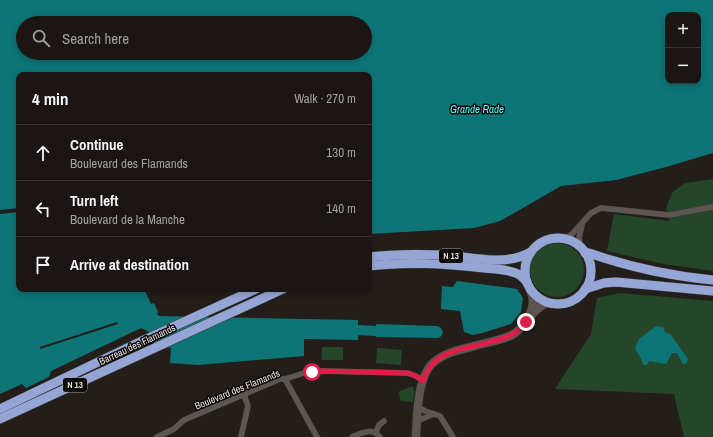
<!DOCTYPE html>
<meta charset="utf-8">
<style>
body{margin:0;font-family:"Archivo Narrow",sans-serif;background:#241f1d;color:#f1f3f6}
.controls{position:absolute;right:12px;top:12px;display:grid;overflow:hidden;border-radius:8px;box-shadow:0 2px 6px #0003}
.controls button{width:36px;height:36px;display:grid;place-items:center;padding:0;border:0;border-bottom:1px solid #393534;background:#1b1614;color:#f1f3f6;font:20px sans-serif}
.stop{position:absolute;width:12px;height:12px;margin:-9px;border:3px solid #e11d48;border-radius:50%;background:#fff}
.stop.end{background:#e11d48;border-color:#fff;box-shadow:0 1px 4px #0008}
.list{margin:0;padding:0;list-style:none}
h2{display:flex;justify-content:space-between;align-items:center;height:52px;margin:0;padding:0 16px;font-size:17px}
h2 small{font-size:13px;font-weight:400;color:#a09fa0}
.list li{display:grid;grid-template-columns:26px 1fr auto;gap:12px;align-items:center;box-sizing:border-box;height:56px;padding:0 16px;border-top:1px solid #393534}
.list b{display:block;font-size:15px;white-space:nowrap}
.list p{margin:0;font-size:13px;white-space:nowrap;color:#a09fa0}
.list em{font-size:13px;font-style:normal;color:#a09fa0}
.icon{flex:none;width:22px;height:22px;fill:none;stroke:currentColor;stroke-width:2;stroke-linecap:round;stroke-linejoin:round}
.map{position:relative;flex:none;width:713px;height:437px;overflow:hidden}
.search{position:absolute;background:#1b1614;box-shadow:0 2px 6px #0003;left:16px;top:16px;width:356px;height:44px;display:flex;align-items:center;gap:10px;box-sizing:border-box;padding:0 14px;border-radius:22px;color:#a09fa0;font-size:15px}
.panel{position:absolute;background:#1b1614;box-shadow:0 2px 6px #0003;left:16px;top:72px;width:356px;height:220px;border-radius:8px}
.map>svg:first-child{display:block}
.green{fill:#24472a}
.water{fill:#0d7576;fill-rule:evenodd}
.pier{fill:#241e1b}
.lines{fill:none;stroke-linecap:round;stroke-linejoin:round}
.minor-casing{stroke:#403b39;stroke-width:6}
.secondary-casing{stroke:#403b39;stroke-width:9}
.trunk-casing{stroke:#403b39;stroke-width:10}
.minor{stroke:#5c5551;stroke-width:5.5}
.secondary{stroke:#5c5551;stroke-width:8}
.trunk{stroke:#95a6d6;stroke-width:9}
.route{stroke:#e11d48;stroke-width:5}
.labels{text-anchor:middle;stroke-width:3;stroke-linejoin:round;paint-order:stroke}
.shield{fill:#0c0908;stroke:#a19d9c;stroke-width:1}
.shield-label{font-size:9px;font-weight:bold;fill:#e1dddb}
.street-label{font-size:10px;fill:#e1dddb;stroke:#0c0908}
.water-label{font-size:11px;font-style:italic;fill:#55fdff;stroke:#0c0908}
</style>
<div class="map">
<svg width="713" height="437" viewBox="0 0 713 437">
<rect width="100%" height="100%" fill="#241e1b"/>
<!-- green -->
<g class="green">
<path d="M713,179v92l-50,-7 -56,-13 7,-37 56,7 -4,-13 6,-15 13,-10z"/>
<circle cx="557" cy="270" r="27"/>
<path d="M620,293l93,8v136h-29l-10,-43 -119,-5 36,-55 6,-36z"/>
<rect x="322" y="347" width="21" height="13"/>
<path d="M377,348l25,2 -1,15 -25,-2z"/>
<path d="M413,386l1,4 -1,12 -12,-1 -3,-9z"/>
</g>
<!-- water -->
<g class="water">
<path d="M0,0h713v153l-47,14 -50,13 -55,6 -61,35 -26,7 -105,6v-159h-350v133l-19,2zM668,15h30v66h-30zM23,23h342v30h-342z"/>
<path d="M19,212v77h125l7,15 3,-1 4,9 -1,2 2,2 199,4v5l18,1v-2l61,2c7,2 8,9 1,12l-62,-1v-1l-18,-1v5l-54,-1v17l-106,9 -28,-2 1,-15 -8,-1 -6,3 -8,-18 -8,-4 -90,43 -2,6 -23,11 -4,-4 -22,10v-180z"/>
<path d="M457,281l60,8 6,9 -2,14 -10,12 -29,9 -9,2 -9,-3 -4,-21 -19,-2 1,-23 11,1z"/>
<path d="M656,326l7,1 2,5 6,3 17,24 -2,5h-3l-6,-11h-5l-6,11 -17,-3 -2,4h-4l-1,-4 -7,-13 4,-9z"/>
</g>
<!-- pier -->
<path class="pier" d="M117,322l1,2 -78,25v-2z"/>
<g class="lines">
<defs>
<g id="minor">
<path d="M564,239l8,-5 19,-21 10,-5 68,7 44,-8"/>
<path d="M580,247l-1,-10 3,-12"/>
<path d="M285,379l32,58"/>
<path d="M418,407l7,4 15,5 13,21"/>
<path d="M417,421l17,-7"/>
<path d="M376,432l3,-7 5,-4"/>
<path d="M157,437l17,-8 10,-9 96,-41h5l19,-6 18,-2 85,2 9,3 7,5"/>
<path d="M241,437l7,-31 -4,-11"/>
<path d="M352,437c10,-4 20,-10 28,0"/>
</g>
<g id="secondary">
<path d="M529,316c4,-9 6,-17 1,-26"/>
<path d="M416,437c1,-21 1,-61 18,-75 11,-9 24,-12 37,-15 13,-4 28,-6 41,-12 13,-7 20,-26 33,-31 3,-1 6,0 9,0"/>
</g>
<g id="trunk">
<circle cx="558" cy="271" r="33"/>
<path d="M585,253h4c40,14 82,23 124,27"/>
<path d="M369,257c24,-3 50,-3 74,-2 29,2 62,12 88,-3"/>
<path d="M369,266c38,-5 77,-2 115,2 11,1 24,1 34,6 4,2 6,5 9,8"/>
<path d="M585,289l19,-6 12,-1 97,9"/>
<path d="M0,409l144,-69 112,-51"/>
<path d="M0,419l283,-130"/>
</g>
</defs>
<!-- minor casing -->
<use href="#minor" class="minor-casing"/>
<!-- secondary casing -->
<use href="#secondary" class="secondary-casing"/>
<!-- trunk casing -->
<use href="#trunk" class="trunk-casing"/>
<!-- minor -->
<use href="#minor" class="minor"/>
<!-- secondary -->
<use href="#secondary" class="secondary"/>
<!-- trunk -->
<use href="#trunk" class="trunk"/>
</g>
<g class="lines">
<!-- route -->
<path class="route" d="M312,372l10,-1 86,2 8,3 7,5c2,-5 4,-10 7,-14 15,-22 61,-20 83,-33 5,-3 10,-7 13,-12"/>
</g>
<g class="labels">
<!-- shield labels -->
<g class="shield">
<rect x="439" y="249" width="24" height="14" rx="3"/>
<rect x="63" y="378" width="24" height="14" rx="3"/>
</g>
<g class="shield-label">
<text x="451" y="259">N 13</text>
<text x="75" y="388">N 13</text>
</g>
<!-- street labels -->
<g class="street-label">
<text transform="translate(137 344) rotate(-25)" y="4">Barreau des Flamands</text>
<text transform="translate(237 389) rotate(-22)" y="4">Boulevard des Flamands</text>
</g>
<!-- water labels -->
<g class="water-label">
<text x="477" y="113">Grande Rade</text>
</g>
</g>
</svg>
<div class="controls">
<button>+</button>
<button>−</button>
</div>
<div class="stop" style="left:312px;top:372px"></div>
<div class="stop end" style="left:526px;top:322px"></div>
<div class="search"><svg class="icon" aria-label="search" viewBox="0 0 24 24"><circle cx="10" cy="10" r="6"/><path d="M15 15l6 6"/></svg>Search here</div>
<section class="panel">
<h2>4 min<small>Walk · 270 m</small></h2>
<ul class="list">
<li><svg class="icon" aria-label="ahead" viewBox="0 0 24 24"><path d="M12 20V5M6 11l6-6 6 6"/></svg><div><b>Continue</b><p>Boulevard des Flamands</p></div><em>130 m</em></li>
<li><svg class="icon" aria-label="left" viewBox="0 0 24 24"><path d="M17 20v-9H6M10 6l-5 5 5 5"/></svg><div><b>Turn left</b><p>Boulevard de la Manche</p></div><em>140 m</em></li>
<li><svg class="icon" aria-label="arrive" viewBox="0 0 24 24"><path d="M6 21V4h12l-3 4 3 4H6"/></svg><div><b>Arrive at destination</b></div></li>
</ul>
</section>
</div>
